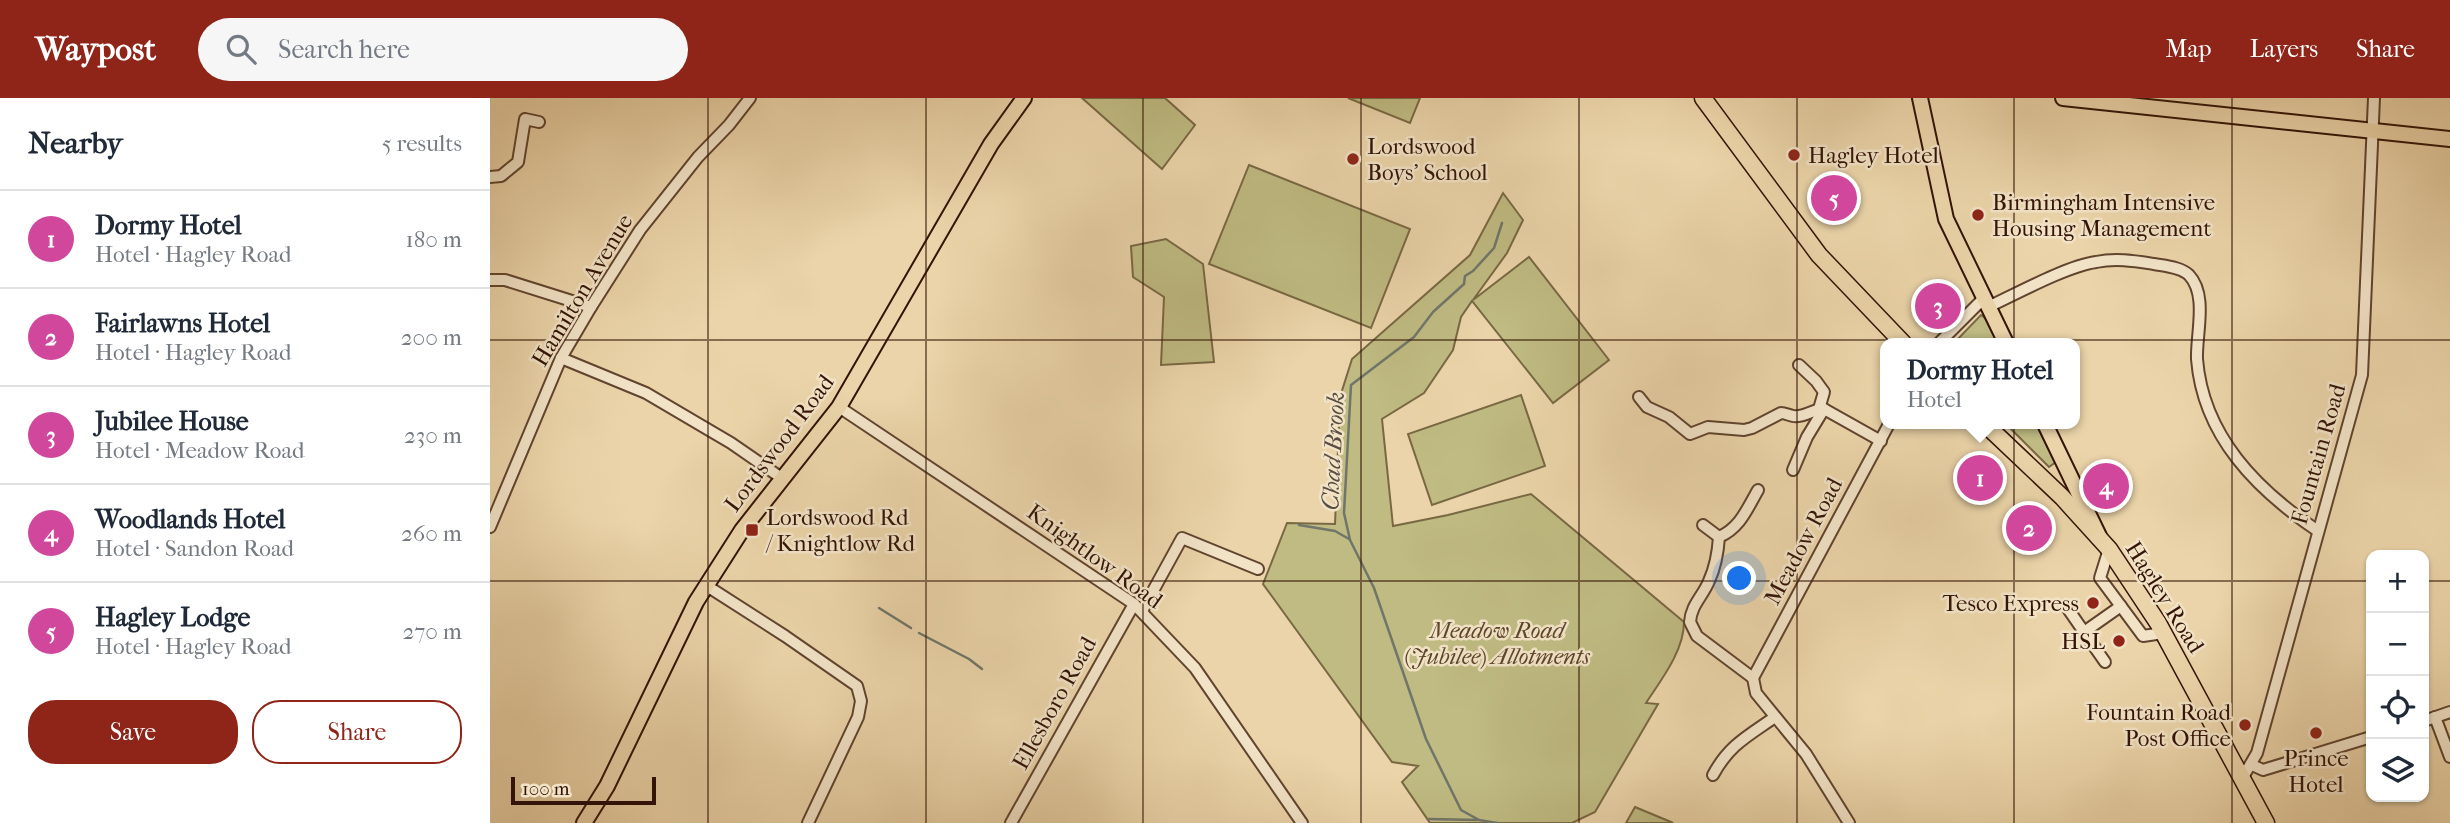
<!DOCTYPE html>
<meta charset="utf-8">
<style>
body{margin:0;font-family:"IM FELL French Canon",serif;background:#f6f6f7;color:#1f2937}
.controls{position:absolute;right:21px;bottom:21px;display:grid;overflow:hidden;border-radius:14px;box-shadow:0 2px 5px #0004}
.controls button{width:63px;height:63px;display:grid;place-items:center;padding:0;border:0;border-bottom:2px solid #e0e1e3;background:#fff;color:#1f2937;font:35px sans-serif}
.scale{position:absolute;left:21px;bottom:18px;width:145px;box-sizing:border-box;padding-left:7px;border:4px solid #331406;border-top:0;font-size:19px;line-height:24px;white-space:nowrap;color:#331406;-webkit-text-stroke:5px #f2e3c7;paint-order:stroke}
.you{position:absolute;left:1250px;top:481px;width:24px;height:24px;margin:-18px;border:5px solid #fff;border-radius:50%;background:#1a73e8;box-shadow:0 0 0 10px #1a73e833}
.badge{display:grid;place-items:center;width:46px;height:46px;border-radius:50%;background:#8f2418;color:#fff;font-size:23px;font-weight:700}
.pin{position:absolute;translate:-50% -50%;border:4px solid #fff;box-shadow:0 2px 7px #0006}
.popup{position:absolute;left:1390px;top:240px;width:200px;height:91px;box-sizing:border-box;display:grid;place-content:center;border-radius:14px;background:#fff;filter:drop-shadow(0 2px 5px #0005);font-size:23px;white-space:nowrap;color:#747a83}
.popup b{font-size:26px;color:#1f2937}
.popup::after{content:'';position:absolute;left:50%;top:100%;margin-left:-14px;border:14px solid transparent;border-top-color:#fff}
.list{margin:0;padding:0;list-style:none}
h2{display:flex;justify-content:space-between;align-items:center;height:91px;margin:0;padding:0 28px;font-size:30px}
h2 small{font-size:23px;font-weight:400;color:#747a83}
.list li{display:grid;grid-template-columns:46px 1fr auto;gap:21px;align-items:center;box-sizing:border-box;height:98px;padding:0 28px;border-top:2px solid #e0e1e3}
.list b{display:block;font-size:26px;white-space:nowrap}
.list p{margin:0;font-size:23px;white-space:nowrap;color:#747a83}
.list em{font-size:23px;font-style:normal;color:#747a83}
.actions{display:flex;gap:14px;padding:21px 28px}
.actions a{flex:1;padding:16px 0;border:2px solid #8f2418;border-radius:28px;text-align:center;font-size:24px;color:#8f2418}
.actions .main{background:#8f2418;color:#fff}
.icon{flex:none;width:38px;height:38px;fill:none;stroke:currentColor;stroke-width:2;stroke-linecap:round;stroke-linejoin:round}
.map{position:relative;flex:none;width:1960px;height:725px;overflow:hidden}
header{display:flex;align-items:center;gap:42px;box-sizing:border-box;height:98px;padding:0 35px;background:#8f2418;color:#fff}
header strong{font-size:33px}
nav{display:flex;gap:38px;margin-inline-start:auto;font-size:24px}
.search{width:490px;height:63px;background:#f6f6f7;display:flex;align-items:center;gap:18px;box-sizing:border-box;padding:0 24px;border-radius:38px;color:#747a83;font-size:26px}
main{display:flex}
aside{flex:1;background:#fff}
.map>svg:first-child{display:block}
.green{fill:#bfbb82;stroke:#796844;stroke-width:2}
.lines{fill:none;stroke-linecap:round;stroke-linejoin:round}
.stream{stroke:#70766a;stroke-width:2.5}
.minor-casing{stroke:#61442f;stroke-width:14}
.major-casing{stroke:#331406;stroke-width:18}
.highway-casing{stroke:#331406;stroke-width:19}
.minor{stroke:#f2e3c7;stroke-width:10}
.major{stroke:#ebd4a9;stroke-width:14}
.highway{stroke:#ebd4a9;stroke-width:16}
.grid{fill:none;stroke:#331406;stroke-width:2;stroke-opacity:0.55}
.poi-dot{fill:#8f2418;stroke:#f2e3c7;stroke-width:2.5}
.labels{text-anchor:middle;stroke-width:5;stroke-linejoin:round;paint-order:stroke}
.poi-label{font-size:23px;fill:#331406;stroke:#f2e3c7;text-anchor:start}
.street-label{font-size:23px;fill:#331406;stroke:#f2e3c7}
.park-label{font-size:23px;font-style:italic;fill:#5d462b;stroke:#f2e3c7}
.water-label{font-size:24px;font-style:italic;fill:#574d40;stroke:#f2e3c7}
</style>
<header>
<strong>Waypost</strong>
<div class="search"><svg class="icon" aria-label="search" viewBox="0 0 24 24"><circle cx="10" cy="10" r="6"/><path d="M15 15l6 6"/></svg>Search here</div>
<nav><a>Map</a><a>Layers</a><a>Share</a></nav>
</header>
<main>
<aside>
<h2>Nearby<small>5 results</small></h2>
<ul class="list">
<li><span class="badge" style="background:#d1479c">1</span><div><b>Dormy Hotel</b><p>Hotel · Hagley Road</p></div><em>180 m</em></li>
<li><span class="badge" style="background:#d1479c">2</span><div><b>Fairlawns Hotel</b><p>Hotel · Hagley Road</p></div><em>200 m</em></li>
<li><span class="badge" style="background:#d1479c">3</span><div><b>Jubilee House</b><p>Hotel · Meadow Road</p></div><em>230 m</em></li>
<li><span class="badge" style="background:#d1479c">4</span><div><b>Woodlands Hotel</b><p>Hotel · Sandon Road</p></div><em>260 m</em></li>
<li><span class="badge" style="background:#d1479c">5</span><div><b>Hagley Lodge</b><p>Hotel · Hagley Road</p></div><em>270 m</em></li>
</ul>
<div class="actions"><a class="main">Save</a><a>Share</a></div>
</aside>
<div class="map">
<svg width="1960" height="725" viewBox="0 0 1960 725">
<rect width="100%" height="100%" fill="#ebd4a9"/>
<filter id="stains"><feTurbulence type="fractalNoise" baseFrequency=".00286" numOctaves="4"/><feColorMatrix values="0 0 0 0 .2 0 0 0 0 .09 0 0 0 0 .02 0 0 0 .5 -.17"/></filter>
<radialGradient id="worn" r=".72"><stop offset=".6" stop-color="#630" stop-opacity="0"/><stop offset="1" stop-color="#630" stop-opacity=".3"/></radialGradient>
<!-- green -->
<g class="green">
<path d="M592,0h83l30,27 -33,44z"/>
<path d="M858,0h72l-10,25z"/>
<path d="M759,67l161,64 -39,99 -162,-64z"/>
<path d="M1013,95l20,27 -16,33 -34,47 56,-43 80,103 -56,43 -81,-102 -11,16 -8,33 -29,43 -42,26 11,107 55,-11 83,-21 153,128c0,29 -23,58 -38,81l12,1 -63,108 -23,11h-142l-28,-41 16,-16 -26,-4 -129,-178 24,-61 48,1 5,-127 12,-38 118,-104z"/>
<path d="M676,141l37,25 11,98 -53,3 3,-68 -31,-20 -2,-31z"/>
<path d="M1491,217l4,3 13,25h-44z"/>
<path d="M1031,297l24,71 -113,39 -24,-71z"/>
<path d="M1516,326h32l18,38 -7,5z"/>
<path d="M1145,709l36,15 2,1h-47z"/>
</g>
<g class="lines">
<!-- stream -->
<g class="stream">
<path d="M809,427l36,6 14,8"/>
<path d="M389,510l32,20"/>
<path d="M429,535l50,26 13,10"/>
<path d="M938,721l49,1"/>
<path d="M1007,725l-18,-3 -18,-10 -35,-71 -52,-151 -24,-48 -6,-27 7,-128 63,-48 19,-25 31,-28 1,-8 8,-5 21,-23 8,-25"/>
</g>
<defs>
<g id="minor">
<path d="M0,79l11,-1 17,-14 7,-43 14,3"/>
<path d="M0,182h15l86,27"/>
<path d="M1498,209c28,-13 79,-41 108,-45 20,-4 38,-1 58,2 11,2 27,3 35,11 19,20 7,59 8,84 6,77 60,131 121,172"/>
<path d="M1449,245l44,-44"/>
<path d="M71,260l85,35 85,50 52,36"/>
<path d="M1309,267l17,16 8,11 -5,17"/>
<path d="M1149,299l8,10 22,10 21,17 18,-7 36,3 8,-2 29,-15c4,0 7,2 12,3 11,2 20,-7 31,-7l57,32"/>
<path d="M349,309l295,197 61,64 107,155"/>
<path d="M1303,372l14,-33 17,-28"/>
<path d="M1213,427l16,12c-1,15 -4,31 -10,44 -6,15 -18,24 -19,41l7,14 56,42"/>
<path d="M0,429l71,-169 30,-51 49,-77 58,-73 31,-32 21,-27"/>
<path d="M1229,439c21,-9 28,-28 39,-47"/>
<path d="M1619,451l-9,29 43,58 20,-3"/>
<path d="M217,488l78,50 72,50 4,15 -3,16 -50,106"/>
<path d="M1576,508l18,26 37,-26"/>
<path d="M652,513l40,-73 76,31"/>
<path d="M1594,534l21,30"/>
<path d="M1263,580l136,-254"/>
<path d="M1263,580l3,15 50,61 43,69"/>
<path d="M1945,619l15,40"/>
<path d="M1934,623l26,-9"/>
<path d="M1762,667l11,5 108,-33"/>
<path d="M1223,677c16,-30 35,-39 62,-58"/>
<path d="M1753,679l14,-24 105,-378 12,-277"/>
<path d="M521,725l123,-219"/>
</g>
<g id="major">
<path d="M1430,0l26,121 60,124"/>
<path d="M1573,0l387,41"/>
<path d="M1555,326l54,112"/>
<path d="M94,725l23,-37 89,-184 46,-72 97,-123 152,-263 33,-46"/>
</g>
<g id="highway">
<path d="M1213,0l116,157 84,88"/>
<path d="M1495,326l77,73 47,52 49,74 108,200"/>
</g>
</defs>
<!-- minor casing -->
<use href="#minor" class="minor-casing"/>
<!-- major casing -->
<use href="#major" class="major-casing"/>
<!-- highway casing -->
<use href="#highway" class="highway-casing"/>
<!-- minor -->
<use href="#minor" class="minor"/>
<!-- major -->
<use href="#major" class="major"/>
<!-- highway -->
<use href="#highway" class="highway"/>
</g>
<!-- grid -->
<path class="grid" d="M218,0v725M436,0v725M653,0v725M871,0v725M1089,0v725M1307,0v725M1524,0v725M1742,0v725M0,242h1960M0,483h1881M1934,483h26"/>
<!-- markers -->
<g class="poi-dot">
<circle cx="1304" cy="57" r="7"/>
<circle cx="863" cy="61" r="7"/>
<circle cx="1488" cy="117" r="7"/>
<rect x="255" y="425" width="14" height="14" rx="3.5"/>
<circle cx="1603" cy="505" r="7"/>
<circle cx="1629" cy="543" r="7"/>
<circle cx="1755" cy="627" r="7"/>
<circle cx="1826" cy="635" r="7"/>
</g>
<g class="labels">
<!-- poi labels -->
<g class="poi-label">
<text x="877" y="56">Lordswood<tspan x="877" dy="26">Boys' School</tspan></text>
<text x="1318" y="65">Hagley Hotel</text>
<text x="1502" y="112">Birmingham Intensive<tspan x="1502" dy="26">Housing Management</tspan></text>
<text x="276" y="427">Lordswood Rd<tspan x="276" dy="26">/ Knightlow Rd</tspan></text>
<text x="1589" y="513" text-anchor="end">Tesco Express</text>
<text x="1615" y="551" text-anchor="end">HSL</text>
<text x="1741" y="622" text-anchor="end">Fountain Road<tspan x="1741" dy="26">Post Office</tspan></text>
<text x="1826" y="668" text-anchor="middle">Prince<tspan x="1826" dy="26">Hotel</tspan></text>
</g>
<!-- street labels -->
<g class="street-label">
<text transform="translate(92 192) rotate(-59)" y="8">Hamilton Avenue</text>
<text transform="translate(289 345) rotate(-53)" y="8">Lordswood Road</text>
<text transform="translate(1828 356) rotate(-74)" y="8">Fountain Road</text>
<text transform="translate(1313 443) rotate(-62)" y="8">Meadow Road</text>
<text transform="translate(605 458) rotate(36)" y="8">Knightlow Road</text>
<text transform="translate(1675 499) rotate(58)" y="8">Hagley Road</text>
<text transform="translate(564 605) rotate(-61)" y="8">Ellesboro Road</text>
</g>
<!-- park labels -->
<g class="park-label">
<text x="1007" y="540">Meadow Road<tspan x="1007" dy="26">(Jubilee) Allotments</tspan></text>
</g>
<!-- water labels -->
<g class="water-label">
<text transform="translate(843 353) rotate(-87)" y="8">Chad Brook</text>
</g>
</g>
<rect width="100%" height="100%" filter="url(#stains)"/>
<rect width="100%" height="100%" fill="url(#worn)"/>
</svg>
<div class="controls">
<button>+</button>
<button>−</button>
<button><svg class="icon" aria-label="locate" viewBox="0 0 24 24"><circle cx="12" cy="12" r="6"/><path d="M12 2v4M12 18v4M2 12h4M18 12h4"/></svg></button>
<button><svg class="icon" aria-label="layers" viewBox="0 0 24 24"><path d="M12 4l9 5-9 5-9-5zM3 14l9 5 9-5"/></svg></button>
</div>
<div class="scale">100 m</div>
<div class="you"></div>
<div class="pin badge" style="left:1490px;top:380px;background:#d1479c">1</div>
<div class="popup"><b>Dormy Hotel</b>Hotel</div>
<div class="pin badge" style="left:1539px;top:430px;background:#d1479c">2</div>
<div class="pin badge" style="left:1448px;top:208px;background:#d1479c">3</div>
<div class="pin badge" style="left:1616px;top:388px;background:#d1479c">4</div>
<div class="pin badge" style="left:1344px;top:100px;background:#d1479c">5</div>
</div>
</main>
